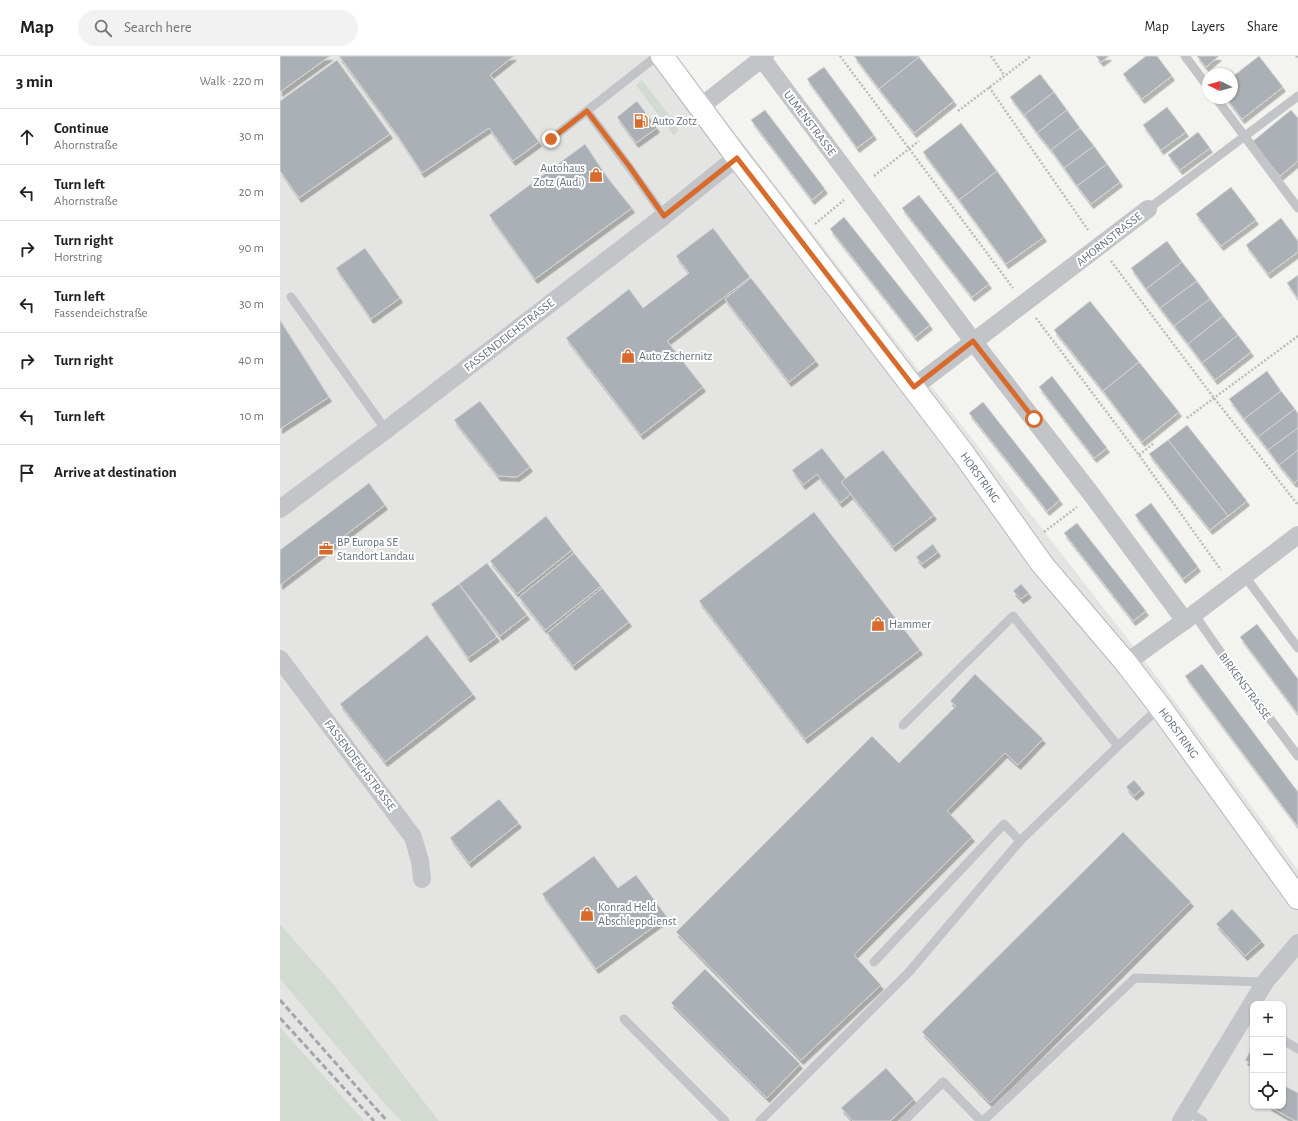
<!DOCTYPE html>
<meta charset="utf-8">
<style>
body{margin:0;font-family:"Alegreya Sans",sans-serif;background:#f2f2f2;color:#202124}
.controls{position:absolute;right:12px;bottom:12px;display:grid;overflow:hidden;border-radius:8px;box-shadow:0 1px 3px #0004}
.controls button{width:36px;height:36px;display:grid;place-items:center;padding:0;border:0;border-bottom:1px solid #e0e0e0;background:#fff;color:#202124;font:20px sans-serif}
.compass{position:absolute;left:922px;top:12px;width:36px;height:36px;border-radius:50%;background:#fff;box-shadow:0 1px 3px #0004;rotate:275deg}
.stop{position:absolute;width:12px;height:12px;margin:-9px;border:3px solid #d86b2c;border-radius:50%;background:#fff}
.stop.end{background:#d86b2c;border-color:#fff;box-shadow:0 1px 4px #0008}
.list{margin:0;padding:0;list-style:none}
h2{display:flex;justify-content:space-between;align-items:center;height:52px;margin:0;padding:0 16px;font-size:17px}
h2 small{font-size:13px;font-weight:400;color:#757577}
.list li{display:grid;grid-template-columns:26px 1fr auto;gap:12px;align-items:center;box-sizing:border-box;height:56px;padding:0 16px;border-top:1px solid #e0e0e0}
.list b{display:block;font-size:15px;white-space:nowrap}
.list p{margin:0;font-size:13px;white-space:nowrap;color:#757577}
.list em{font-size:13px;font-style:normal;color:#757577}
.icon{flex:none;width:22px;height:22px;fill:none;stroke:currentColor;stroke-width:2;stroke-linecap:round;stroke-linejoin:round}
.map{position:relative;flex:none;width:1018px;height:1065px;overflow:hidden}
header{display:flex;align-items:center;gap:24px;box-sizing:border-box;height:56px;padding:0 20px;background:#fff;border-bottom:1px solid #e0e0e0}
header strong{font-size:19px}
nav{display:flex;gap:22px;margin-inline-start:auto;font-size:14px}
.search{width:280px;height:36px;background:#f2f2f2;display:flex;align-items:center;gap:10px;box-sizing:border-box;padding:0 14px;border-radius:22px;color:#757577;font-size:15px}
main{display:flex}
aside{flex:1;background:#fff}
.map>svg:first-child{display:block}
.built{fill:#e4e5e3;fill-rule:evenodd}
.green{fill:#d3dad1}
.building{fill:#aab0b5;stroke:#d4d5d3;filter:url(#shadow)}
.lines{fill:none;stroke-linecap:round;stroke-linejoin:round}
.secondary-casing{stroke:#b4b7bc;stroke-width:24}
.path{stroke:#b9bbbd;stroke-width:2.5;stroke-dasharray:2 2;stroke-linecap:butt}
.lane{stroke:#c2c4c8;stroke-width:9}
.street{stroke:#c2c4c8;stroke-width:18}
.secondary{stroke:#fff;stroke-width:22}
.rail{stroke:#a2a6ac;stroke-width:3;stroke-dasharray:6 3;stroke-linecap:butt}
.route{stroke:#d86b2c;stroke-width:5}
.labels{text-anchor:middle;stroke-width:4;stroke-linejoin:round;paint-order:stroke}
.poi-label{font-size:12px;fill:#64707f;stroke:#fff;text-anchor:start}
.street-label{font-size:12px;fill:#64707f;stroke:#fff}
</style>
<header>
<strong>Map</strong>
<div class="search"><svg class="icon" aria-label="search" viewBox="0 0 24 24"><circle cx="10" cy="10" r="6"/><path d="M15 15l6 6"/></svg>Search here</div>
<nav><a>Map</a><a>Layers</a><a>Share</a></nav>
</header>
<main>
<aside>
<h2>3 min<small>Walk · 220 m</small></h2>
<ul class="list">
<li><svg class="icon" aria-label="ahead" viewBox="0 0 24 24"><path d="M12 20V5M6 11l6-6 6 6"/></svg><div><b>Continue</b><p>Ahornstraße</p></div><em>30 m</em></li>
<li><svg class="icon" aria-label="left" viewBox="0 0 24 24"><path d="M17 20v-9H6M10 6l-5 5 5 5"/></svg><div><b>Turn left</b><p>Ahornstraße</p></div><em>20 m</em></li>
<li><svg class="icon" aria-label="right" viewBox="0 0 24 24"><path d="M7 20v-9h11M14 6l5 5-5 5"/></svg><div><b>Turn right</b><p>Horstring</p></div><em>90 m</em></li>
<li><svg class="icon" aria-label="left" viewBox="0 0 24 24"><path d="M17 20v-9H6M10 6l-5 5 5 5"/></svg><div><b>Turn left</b><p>Fassendeichstraße</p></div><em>30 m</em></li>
<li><svg class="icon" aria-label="right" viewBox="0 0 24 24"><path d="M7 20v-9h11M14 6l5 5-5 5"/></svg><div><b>Turn right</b></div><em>40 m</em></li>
<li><svg class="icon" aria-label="left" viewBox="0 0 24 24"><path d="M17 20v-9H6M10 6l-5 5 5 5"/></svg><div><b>Turn left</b></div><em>10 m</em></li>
<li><svg class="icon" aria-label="arrive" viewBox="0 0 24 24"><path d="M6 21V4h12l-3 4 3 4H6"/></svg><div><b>Arrive at destination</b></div></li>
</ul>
</aside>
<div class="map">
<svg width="1018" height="1065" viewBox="0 0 1018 1065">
<defs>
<filter id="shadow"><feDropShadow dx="2.5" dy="4.5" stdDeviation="0" flood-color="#0004"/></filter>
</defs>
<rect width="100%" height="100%" fill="#f3f4f0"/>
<!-- built -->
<g class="built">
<path d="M0,0h395l476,613 147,201v251h-859l-104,-135 -55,-62zM973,948h30v102h-30z"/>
<path d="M0,923l103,123 18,19h-37l-84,-94z"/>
</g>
<!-- green -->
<g class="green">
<path d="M362,24l34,44 2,7 -4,5 -38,-51z"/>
<path d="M0,868l55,62 104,135h-38l-18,-19 -103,-123z"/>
<path d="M0,971l84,94h-84z"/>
</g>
<!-- building -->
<g class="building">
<path d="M0,0h50l-50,36z"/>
<path d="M59,0h175l-24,19 49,67 -26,19 -24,-33 -67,45 -25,-38z"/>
<path d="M574,0h65v1l-40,32z"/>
<path d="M816,0h13l-8,6z"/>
<path d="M866,0h11l15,20 -30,23 -19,-25z"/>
<path d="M917,0h22l-13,11z"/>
<path d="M979,0l24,31 -41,32 -16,-21h6v-21z"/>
<path d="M639,1l35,44 -40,32 -35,-44z"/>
<path d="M57,4l53,74 -91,64 -19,-27v-70z"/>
<path d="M544,11l50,68 -17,13 -50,-69z"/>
<path d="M760,18l14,18 -30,23 -14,-18z"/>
<path d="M774,36l13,18 -30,23 -13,-18z"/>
<path d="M357,45l20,27 -21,15 -19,-26z"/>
<path d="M887,51l19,25 -25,18 -18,-25z"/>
<path d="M485,54l60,79 -13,11 -61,-80z"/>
<path d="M787,54l13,18 -29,22 -14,-17z"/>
<path d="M1011,54l7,8v43l-18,15 -28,-34z"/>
<path d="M681,67l36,48 -38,29 -36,-48z"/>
<path d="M800,72l14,18 -30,22 -13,-18z"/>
<path d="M918,76l12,16 -30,22 -12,-15z"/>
<path d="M305,88l22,33 25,31 -97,71 -46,-64z"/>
<path d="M814,90l13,18 -30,22 -13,-18z"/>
<path d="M827,108l13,18 -29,22 -14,-18z"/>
<path d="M717,115l47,66 -38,27 -47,-64z"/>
<path d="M951,131l25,33 -35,26 -25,-32z"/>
<path d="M639,139l70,89 -17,13 -70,-89z"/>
<path d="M564,161l86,108 -15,12 -85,-108z"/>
<path d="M1001,162l17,23v11l-30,22 -22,-29z"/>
<path d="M433,172l37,49 -83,64 36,46 -62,48 -75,-97 63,-49 14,19 46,-35 -13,-17z"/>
<path d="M887,185l15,21 -36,27 -15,-21z"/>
<path d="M85,192l35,50 -29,21 -35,-51z"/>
<path d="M902,206l15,19 -37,27 -14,-19z"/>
<path d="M1018,219v24l-11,-16z"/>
<path d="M471,222l65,83 -27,21 -64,-83z"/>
<path d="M917,225l13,18 -36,27 -14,-18z"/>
<path d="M930,243l13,17 -35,28 -14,-18z"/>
<path d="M810,245l49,61 -36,29 -49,-61z"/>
<path d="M943,260l15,19 -36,28 -14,-19z"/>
<path d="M0,264l49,77 -49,32z"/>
<path d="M958,279l13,17 -36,28 -13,-17z"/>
<path d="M859,306l40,50 -37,30 -39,-51z"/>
<path d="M987,315l14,20 -37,28 -15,-20z"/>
<path d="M772,320l55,72 -13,10 -55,-71z"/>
<path d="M1001,335l14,18 -37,28 -14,-18z"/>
<path d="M200,345l50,66 -13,10 -19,-1 -44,-56z"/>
<path d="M703,346l77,98 -13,11 -78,-98z"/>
<path d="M1015,353l3,5v14l-30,22 -10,-13z"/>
<path d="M907,369l60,76 -19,15 -60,-76z"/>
<path d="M1018,372v22l-19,15 -11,-15z"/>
<path d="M888,384l60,76 -18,14 -61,-76z"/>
<path d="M542,392l24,31 -5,3 10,12 -11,9 -23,-29 -14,11 -11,-15z"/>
<path d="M603,394l51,65 -41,32 -52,-65z"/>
<path d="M1018,394v30l-4,3 -15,-18z"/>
<path d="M89,427l16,22 -105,80v-35z"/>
<path d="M871,447l47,64 -15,12 -48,-64z"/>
<path d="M534,456l106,138 -115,89 -106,-138z"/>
<path d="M266,460l26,34 -55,44 -27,-33z"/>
<path d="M797,467l69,88 -13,10 -69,-88z"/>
<path d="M653,488l5,8 -16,12 -6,-7z"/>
<path d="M294,497l27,33 -56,44 -26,-33z"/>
<path d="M207,507l40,52 -27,21 -41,-52z"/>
<path d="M179,528l38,53 -29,21 -37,-54z"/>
<path d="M741,528l8,9 -8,6 -8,-8z"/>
<path d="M322,532l27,34 -56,44 -26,-33z"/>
<path d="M977,568l41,55v35l-58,-77z"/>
<path d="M147,579l46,59 -88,68 -45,-58z"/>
<path d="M922,608l96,128v35l-113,-151z"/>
<path d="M695,618l68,65 -25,26 -13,-12 -58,58 25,26 -118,118 27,30 -80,75 -125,-128 196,-196 27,27 57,-57 -6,-5z"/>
<path d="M854,724l8,9 -8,7 -8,-9z"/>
<path d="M219,743l20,24 -50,40 -19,-25z"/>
<path d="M843,776l68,70 -201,201 -68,-71z"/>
<path d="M314,800l24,32 18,-13 31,42 -71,52 -54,-75z"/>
<path d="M952,853l30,32 -17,15 -29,-32z"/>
<path d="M425,913l95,95 -33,34 -96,-95z"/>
<path d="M973,991v18l-8,-5z"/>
<path d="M606,1012l28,31 -24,22h-37l-12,-13z"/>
<path d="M1003,1029l15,8v28h-3l-26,-15h14z"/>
</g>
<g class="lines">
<defs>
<g id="secondary">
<path id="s1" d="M382,0l75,101 34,44 192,252 79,111 84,99 34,44 138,191"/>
</g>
</defs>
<!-- secondary casing -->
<use href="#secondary" class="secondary-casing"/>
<!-- path -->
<g class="path">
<path d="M560,0l173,232"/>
<path d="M711,0l13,19"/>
<path d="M1016,0l2,2"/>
<path d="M709,31l99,143"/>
<path d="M678,55l73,-55"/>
<path d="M594,120l45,-35"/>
<path d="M535,168l29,-24"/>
<path d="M831,205l103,137 84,107"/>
<path d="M756,262l103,137 82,115"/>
<path d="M907,362l111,-82"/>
<path d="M859,399l15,-12"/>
<path d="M764,476l33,-25"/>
</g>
<!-- lane -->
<g class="lane">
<path d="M905,0l23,31"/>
<path d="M936,42l82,110"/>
<path d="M307,55l42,56 35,49"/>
<path d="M271,83l106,-83"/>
<path d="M868,153l150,-113"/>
<path d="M11,241l95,133"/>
<path d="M964,519l54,73"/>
<path d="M914,558l37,53 67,89"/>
<path d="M623,669l110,-109 105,130"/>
<path d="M594,906l130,-138 16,17 98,-95 42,-39"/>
<path d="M344,963l101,102"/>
<path d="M1003,984l15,9"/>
<path d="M907,1055l16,10"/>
<path d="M480,1065l149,-149 111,-131"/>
<path d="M624,1065l39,-39 38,39"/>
<path d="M703,1065l152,-143 130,4"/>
</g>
<!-- street -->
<g class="street">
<path d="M480,0l213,285 119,154 93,126"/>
<path d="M419,52l66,-52"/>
<path d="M634,331l234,-178"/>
<path d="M0,453l106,-79 278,-214 73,-59"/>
<path d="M0,603l133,178 7,24 2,18"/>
<path d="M846,607l68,-49 104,-79"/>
<path d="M901,1065l84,-139 33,-39"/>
</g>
<!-- secondary -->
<use href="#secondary" class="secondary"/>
<!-- rail -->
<g class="rail">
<path d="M0,944l107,121"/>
<path d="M0,962l94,103"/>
</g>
</g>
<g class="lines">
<!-- route -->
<path class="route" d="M271,83l36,-28 42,55 35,50 73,-58 177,229 59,-46 61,78"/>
</g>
<!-- icons -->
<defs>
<symbol id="fuel-bare" viewBox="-9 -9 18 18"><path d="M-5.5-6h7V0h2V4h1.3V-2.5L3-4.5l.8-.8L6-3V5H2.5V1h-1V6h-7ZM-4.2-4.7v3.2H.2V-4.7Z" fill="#d86b2c" stroke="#fff" stroke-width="2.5" paint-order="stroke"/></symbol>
<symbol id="shop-bare" viewBox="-9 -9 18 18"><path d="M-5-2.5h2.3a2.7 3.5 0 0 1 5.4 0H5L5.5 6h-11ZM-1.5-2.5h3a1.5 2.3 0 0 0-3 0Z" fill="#d86b2c" stroke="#fff" stroke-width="2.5" paint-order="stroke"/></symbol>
<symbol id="office-bare" viewBox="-9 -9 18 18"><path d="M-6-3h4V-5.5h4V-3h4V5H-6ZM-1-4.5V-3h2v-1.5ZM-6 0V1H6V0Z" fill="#d86b2c" stroke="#fff" stroke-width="2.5" paint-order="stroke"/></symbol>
</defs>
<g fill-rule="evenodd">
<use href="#fuel-bare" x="351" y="55" width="20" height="20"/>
<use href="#shop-bare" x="306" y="109" width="20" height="20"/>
<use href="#shop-bare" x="338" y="290" width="20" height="20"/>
<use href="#office-bare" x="36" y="483" width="20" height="20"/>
<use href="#shop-bare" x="588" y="558" width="20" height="20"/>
<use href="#shop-bare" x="297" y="848" width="20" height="20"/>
</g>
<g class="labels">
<!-- poi labels -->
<g class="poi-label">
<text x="372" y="69">Auto Zotz</text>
<text x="305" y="116" text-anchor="end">Autohaus<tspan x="305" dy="14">Zotz (Audi)</tspan></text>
<text x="359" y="304">Auto Zschernitz</text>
<text x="57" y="490">BP Europa SE<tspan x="57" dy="14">Standort Landau</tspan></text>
<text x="609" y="572">Hammer</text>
<text x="318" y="855">Konrad Held<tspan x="318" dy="14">Abschleppdienst</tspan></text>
</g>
<!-- street labels -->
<g class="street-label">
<text transform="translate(530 67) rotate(53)" y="4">ULMENSTRASSE</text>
<text transform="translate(829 183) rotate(-38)" y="4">AHORNSTRASSE</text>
<text transform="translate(229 279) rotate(-38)" y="4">FASSENDEICHSTRASSE</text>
<text dy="4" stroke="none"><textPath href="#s1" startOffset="528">HORSTRING</textPath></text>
<text transform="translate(965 630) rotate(54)" y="4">BIRKENSTRASSE</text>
<text dy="4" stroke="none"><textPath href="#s1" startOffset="852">HORSTRING</textPath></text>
<text transform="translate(80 709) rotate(53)" y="4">FASSENDEICHSTRASSE</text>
</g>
</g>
</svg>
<div class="controls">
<button>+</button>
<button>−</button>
<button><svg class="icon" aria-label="locate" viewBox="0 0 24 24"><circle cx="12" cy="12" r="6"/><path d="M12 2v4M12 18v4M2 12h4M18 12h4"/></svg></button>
</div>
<svg class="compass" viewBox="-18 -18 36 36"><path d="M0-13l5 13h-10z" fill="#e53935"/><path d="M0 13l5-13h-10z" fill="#757577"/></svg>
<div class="stop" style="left:754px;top:363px"></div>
<div class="stop end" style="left:271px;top:83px"></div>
</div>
</main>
